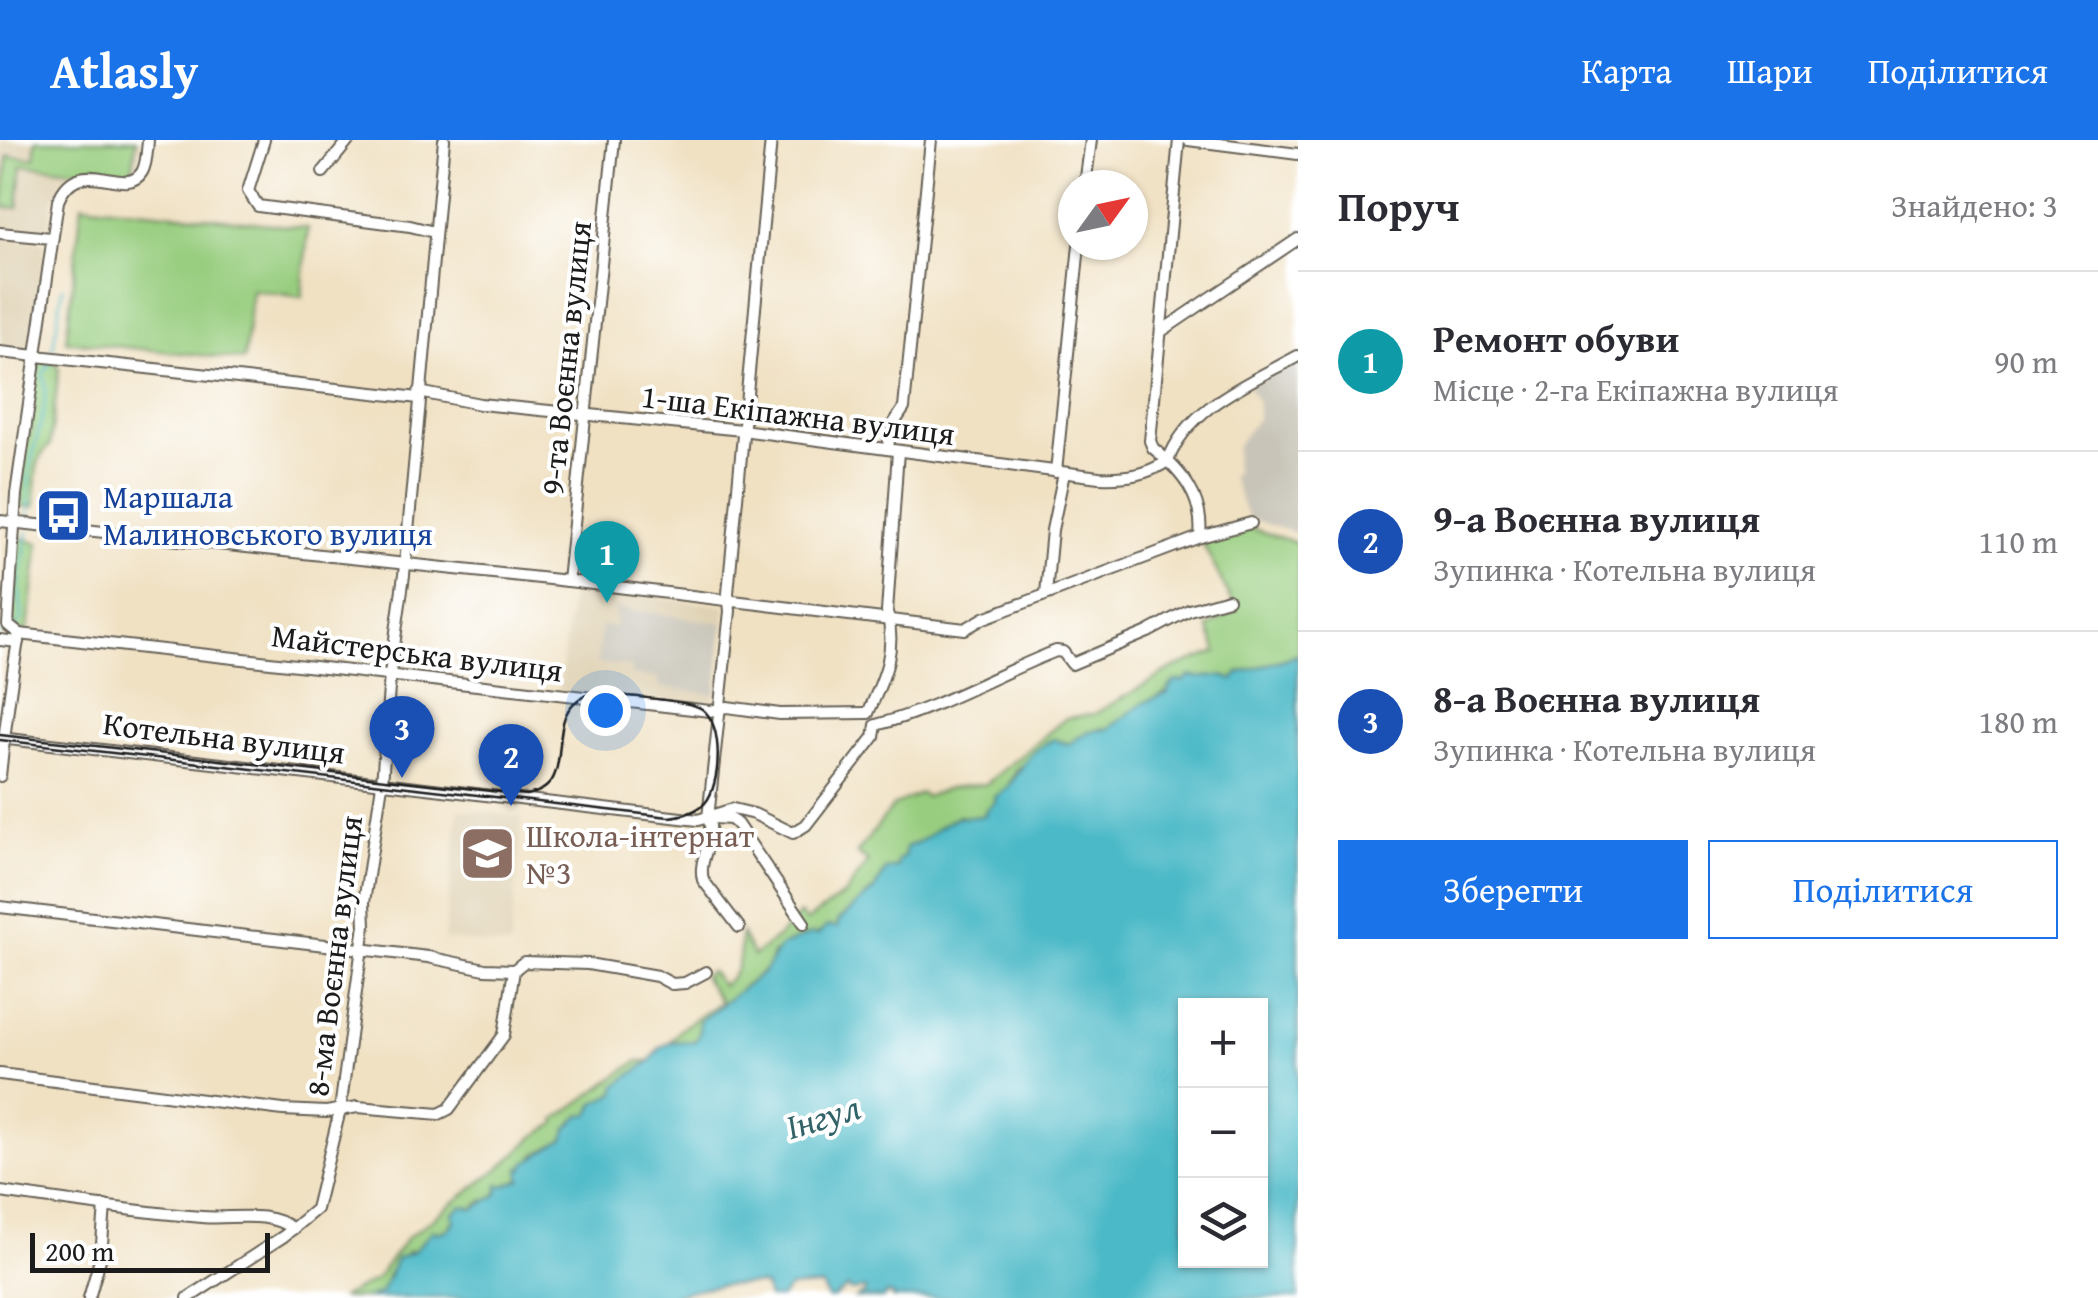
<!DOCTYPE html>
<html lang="uk">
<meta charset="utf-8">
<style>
body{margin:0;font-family:"Gentium Book Plus",serif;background:#f7f7f7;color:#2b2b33}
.controls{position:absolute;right:30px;bottom:30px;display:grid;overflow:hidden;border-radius:0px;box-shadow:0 2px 8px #0004}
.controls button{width:90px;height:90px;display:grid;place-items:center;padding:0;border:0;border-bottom:2px solid #e1e1e2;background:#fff;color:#2b2b33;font:50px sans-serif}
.compass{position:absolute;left:1058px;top:30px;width:90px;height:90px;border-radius:50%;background:#fff;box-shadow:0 2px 8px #0004;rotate:57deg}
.scale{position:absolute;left:30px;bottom:25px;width:240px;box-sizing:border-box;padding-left:10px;border:5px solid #1c1c1c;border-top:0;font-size:28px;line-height:35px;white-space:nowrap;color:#1c1c1c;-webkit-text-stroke:8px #fff;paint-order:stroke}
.you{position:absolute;left:605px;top:570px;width:35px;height:35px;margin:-25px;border:8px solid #fff;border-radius:50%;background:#1a73e8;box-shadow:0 0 0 15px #1a73e833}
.badge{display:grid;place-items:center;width:65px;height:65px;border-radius:50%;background:#1a73e8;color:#fff;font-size:32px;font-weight:700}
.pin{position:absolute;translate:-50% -82px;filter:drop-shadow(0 2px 5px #0008)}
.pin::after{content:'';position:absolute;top:52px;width:35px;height:30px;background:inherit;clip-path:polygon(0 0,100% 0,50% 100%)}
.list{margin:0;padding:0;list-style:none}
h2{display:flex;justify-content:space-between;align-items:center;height:130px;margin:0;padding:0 40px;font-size:42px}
h2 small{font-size:32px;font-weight:400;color:#7c7c81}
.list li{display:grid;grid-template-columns:65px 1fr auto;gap:30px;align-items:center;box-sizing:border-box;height:180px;padding:0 40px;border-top:2px solid #e1e1e2}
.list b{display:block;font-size:38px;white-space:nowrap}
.list p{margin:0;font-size:32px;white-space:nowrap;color:#7c7c81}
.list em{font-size:32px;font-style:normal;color:#7c7c81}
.actions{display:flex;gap:20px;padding:30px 40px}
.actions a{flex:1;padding:22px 0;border:2px solid #1a73e8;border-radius:0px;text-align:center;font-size:35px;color:#1a73e8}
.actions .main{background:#1a73e8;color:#fff}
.icon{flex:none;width:55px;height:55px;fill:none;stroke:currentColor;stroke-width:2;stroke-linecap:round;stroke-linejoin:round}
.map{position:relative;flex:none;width:1298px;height:1158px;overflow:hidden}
header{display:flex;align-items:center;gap:60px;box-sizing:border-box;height:140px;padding:0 50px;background:#1a73e8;color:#fff}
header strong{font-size:48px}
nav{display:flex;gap:55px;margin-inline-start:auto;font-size:35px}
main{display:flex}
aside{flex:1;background:#fff}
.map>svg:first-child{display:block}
.built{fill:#dfd2b4}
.industrial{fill:#c8c4b8}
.green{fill:#98cd7f;stroke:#5a744e;stroke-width:2.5}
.water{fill:#4cb9c7;stroke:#346a72;stroke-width:2.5;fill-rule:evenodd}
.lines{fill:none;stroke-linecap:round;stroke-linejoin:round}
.stream{stroke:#4cb9c7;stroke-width:2.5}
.minor-casing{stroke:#666156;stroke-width:14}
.minor{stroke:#fff;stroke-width:10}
.tram{stroke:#1c1c1c;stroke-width:2.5}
.labels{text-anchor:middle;stroke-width:8;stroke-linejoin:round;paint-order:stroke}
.street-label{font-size:32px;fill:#1c1c1c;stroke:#fff}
.transit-label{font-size:32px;fill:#164399;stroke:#fff;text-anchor:start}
.education-label{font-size:32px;fill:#785e54;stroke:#fff;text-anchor:start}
.water-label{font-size:35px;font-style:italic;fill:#326369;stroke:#fff}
</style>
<header>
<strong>Atlasly</strong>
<nav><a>Карта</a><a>Шари</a><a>Поділитися</a></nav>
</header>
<main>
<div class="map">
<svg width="1298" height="1158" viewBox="0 0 1298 1158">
<rect width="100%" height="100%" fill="#fff"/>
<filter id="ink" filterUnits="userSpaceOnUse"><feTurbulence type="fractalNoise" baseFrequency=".01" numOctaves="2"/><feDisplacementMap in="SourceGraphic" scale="20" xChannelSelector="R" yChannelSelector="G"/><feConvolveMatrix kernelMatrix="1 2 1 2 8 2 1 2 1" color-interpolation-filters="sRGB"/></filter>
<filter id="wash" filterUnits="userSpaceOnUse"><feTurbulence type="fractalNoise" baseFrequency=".0048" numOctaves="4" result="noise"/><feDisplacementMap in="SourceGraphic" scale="40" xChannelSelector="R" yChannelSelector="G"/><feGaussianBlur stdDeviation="2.25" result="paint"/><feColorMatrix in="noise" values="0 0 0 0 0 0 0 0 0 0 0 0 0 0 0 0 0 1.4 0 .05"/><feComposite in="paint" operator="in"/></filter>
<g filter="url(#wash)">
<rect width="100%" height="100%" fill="#f0e1c3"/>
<!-- built -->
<g class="built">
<path d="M0,0h144l-5,30 -11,8 -44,-6 -17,7 -14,21 -4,27 -8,4 -41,-3z"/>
<path d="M0,97l41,4 4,5 -12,105 -33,-2z"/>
<path d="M579,448l147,18 -13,100 -150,-13 -4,-5 12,-93z"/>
<path d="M459,669l63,8 -12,130 -66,-8z"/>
</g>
<!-- industrial -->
<g class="industrial">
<path d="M1298,218v176l-50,-16 -17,-42 4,-3 1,-27 21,-27 1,-17 -10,-16z"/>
<path d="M615,468l108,15 -7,71 -57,-7 1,-9 -29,-3 1,-8 -35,-4 4,-37 15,1z"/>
</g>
<!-- green -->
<g class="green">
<path d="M36,0h100l-4,35 -110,-10 -4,43 -15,-1 5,-51 26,2z"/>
<path d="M82,64l226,24 -6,69 -50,-7 -8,70 -178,-19z"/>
<path d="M37,221h17l5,8 -9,77c-18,13 -14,40 -15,61l-16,-1 5,-62 8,-16 -4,-9z"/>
<path d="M1246,387l52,16v112l-59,18 -6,7c-41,-16 -91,29 -126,49l-5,-1 -34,16 -6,-3 -45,28 -12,23 -20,23 -7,3 -21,-2 -19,13 -12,14 -16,2 -12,22 -12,3 -12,20 -36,31v6l-48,15 -17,12 -4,13 -27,21 -47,53 -25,1 12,-14 38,-26 -17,-26 7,-5 12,14c19,-11 18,-32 19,-52l12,23 24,-18 23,-24 6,7 39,-27 23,-32 -11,-9 36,-47 28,-13 4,4 24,-9 37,-4 80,-66 28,-4 80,-46 43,-16 -9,-25 28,-17 -33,-66 4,-5z"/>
<path d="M19,398l20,5 -11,87 -9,2 -8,-11z"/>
<path d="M638,921h12c-13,8 -19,17 -30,27 -11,10 -21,13 -30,26 -22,4 -16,13 -26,26l-29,15 -14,24 -17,7 -17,17 -3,-3 -11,9 -4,-2 -8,3 -14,20 -15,4 -18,17h-6l-20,24 -7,19 -14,4h-27l35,-18 32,-42 99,-75 29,-27 22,-13 -1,-4z"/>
</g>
<!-- water -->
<path class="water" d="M1298,515v643h-405v-3l-7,-1 -1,4h-29l9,-5v-4l-15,2 -2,-4 -14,11h-7l-5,-12 -33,2 -8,10h-13l-4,-13c-32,-2 -67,1 -97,13h-300l14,-5 15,-34 18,-8 19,-21 4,3 10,-3 8,-9 -3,-7 10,-8 12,3 24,-15 1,-10 5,2 17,-7 -1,-11 4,1 1,-6 39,-24 3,-10 13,-14 10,-1 5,-11 21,-10v-7l34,-25 10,-13 10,-6 25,-1 4,-7v-13l65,-49 17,-26 30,-12 7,1 9,-9 11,1v-6l36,-31 12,-20 12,-3v-7l6,-3 2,-10c23,-6 28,-21 48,-28 9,-4 20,0 31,-4v-4l11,-10 -2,-4c27,-12 22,-42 60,-58l14,5 21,-13 18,-2 38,-27 23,-9v-5l7,-7h9l6,-5c14,5 29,-5 43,4l6,-7zM1186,866h74v254h-74z"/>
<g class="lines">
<!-- stream -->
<g class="stream">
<path d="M52,213l11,-66"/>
<path d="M29,376c1,-14 -1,-27 0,-41 3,-35 23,-66 14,-101l8,-12"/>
<path d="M17,486l5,-9 -3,-30 9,-55"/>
<path d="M0,494l13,-3"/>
</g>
</g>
</g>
<g filter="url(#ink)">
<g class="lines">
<defs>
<g id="minor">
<path d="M264,0l-16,51 10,15 152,20 24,6"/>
<path d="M1179,0l-29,301 3,7c29,24 51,49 47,89"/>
<path d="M1188,0l110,14"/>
<path d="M323,32l26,-32"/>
<path d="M1085,45l6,-45"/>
<path d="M0,93l51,5"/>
<path d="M1163,190l135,-91"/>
<path d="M0,212l419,46"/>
<path d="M419,252l61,12 262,26 357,47c27,1 47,-2 69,-16"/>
<path d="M887,309l7,-26 10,-15 27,-268"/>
<path d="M1168,321c19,-54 83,-79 130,-105"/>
<path d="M1056,332l23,-227"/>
<path d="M0,381l568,60 397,48 19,-11 213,-80 54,-15"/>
<path d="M568,441l46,-441"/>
<path d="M1046,454l6,-64 12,-57"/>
<path d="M19,494l691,77 17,-4 53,7 88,-1"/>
<path d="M0,500l18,2"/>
<path d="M868,573c16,-35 29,-62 19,-101l11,-161"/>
<path d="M0,598l698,82 35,-11 21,5 39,19 13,-8 68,-88 2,-12c64,-17 119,-50 180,-74l7,1 9,12 76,-32 41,-22 39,-11"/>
<path d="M0,636c5,-48 11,-94 19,-142l-11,-9 8,-131 42,-293c21,-51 67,-1 84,-29 5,-8 5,-22 6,-32"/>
<path d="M714,678l17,1 6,5 67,99"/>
<path d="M0,767l428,50 57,12 29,1 10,-8 64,2 69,12 15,8 13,-1 21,-11"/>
<path d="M739,787l-36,-47c-6,-22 14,-40 5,-62l22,-207 -2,-18 43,-453"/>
<path d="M0,934l283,36 43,2 32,-5 81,7 10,-5 55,-74 10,-65"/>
<path d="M0,1052c67,9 134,20 202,25 29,3 65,-8 91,12"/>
<path d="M89,1158l12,-42 4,-50"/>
<path d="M188,1158l96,-62 32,-27 24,-99 25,-185 -1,-23 18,-118 8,-110 14,-99 40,-435"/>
</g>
</defs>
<!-- minor casing -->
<use href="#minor" class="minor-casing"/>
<!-- minor -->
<use href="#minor" class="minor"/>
<!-- tram -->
<path class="tram" d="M0,595l526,60c58,-9 11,-80 61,-100 18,-2 102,5 115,14 22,15 19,76 3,94 -10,10 -23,13 -36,14l-669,-77"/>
</g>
</g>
<!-- icons -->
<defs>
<symbol id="bus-square" viewBox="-11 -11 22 22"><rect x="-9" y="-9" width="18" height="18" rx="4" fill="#1a4fb4" stroke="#fff"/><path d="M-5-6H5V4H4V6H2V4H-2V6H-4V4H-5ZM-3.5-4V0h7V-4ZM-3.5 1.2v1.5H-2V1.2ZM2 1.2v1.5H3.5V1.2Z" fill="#fff"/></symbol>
<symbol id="school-square" viewBox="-11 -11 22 22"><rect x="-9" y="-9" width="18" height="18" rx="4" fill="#8d6e63" stroke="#fff"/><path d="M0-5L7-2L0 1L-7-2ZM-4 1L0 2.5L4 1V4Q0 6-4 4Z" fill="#fff"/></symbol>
</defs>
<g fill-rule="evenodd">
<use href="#bus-square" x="32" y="344" width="63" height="63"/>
<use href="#school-square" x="456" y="682" width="63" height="63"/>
</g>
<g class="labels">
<!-- street labels -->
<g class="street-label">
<text transform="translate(566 218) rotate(-84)" y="11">9-та Воєнна вулиця</text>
<text transform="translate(798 275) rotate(7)" y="11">1-ша Екіпажна вулиця</text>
<text transform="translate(417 513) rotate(7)" y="11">Майстерська вулиця</text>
<text transform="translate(224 598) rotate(7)" y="11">Котельна вулиця</text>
<text transform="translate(334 816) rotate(-83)" y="11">8-ма Воєнна вулиця</text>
</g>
<!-- transit labels -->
<g class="transit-label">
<text x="103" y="368">Маршала<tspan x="103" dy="37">Малиновського вулиця</tspan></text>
</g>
<!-- education labels -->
<g class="education-label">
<text x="526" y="707">Школа-інтернат<tspan x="526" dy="37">№3</tspan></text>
</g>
<!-- water labels -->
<g class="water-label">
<text transform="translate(823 977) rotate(-17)" y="12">Інгул</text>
</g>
</g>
</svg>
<div class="controls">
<button>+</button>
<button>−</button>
<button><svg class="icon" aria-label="layers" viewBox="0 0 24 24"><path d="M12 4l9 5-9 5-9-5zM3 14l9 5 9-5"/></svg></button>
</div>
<svg class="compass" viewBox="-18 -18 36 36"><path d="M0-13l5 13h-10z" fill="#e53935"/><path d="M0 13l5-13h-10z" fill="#7c7c81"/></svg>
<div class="scale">200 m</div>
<div class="you"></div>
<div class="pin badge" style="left:607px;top:463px;background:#0f9aa8">1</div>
<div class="pin badge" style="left:511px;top:666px;background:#1a4fb4">2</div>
<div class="pin badge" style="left:402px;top:638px;background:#1a4fb4">3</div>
</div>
<aside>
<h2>Поруч<small>Знайдено: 3</small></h2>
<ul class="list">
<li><span class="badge" style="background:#0f9aa8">1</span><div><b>Ремонт обуви</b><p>Місце · 2-га Екіпажна вулиця</p></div><em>90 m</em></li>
<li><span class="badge" style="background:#1a4fb4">2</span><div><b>9-а Воєнна вулиця</b><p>Зупинка · Котельна вулиця</p></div><em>110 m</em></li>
<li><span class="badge" style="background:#1a4fb4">3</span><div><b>8-а Воєнна вулиця</b><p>Зупинка · Котельна вулиця</p></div><em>180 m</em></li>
</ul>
<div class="actions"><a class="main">Зберегти</a><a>Поділитися</a></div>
</aside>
</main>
